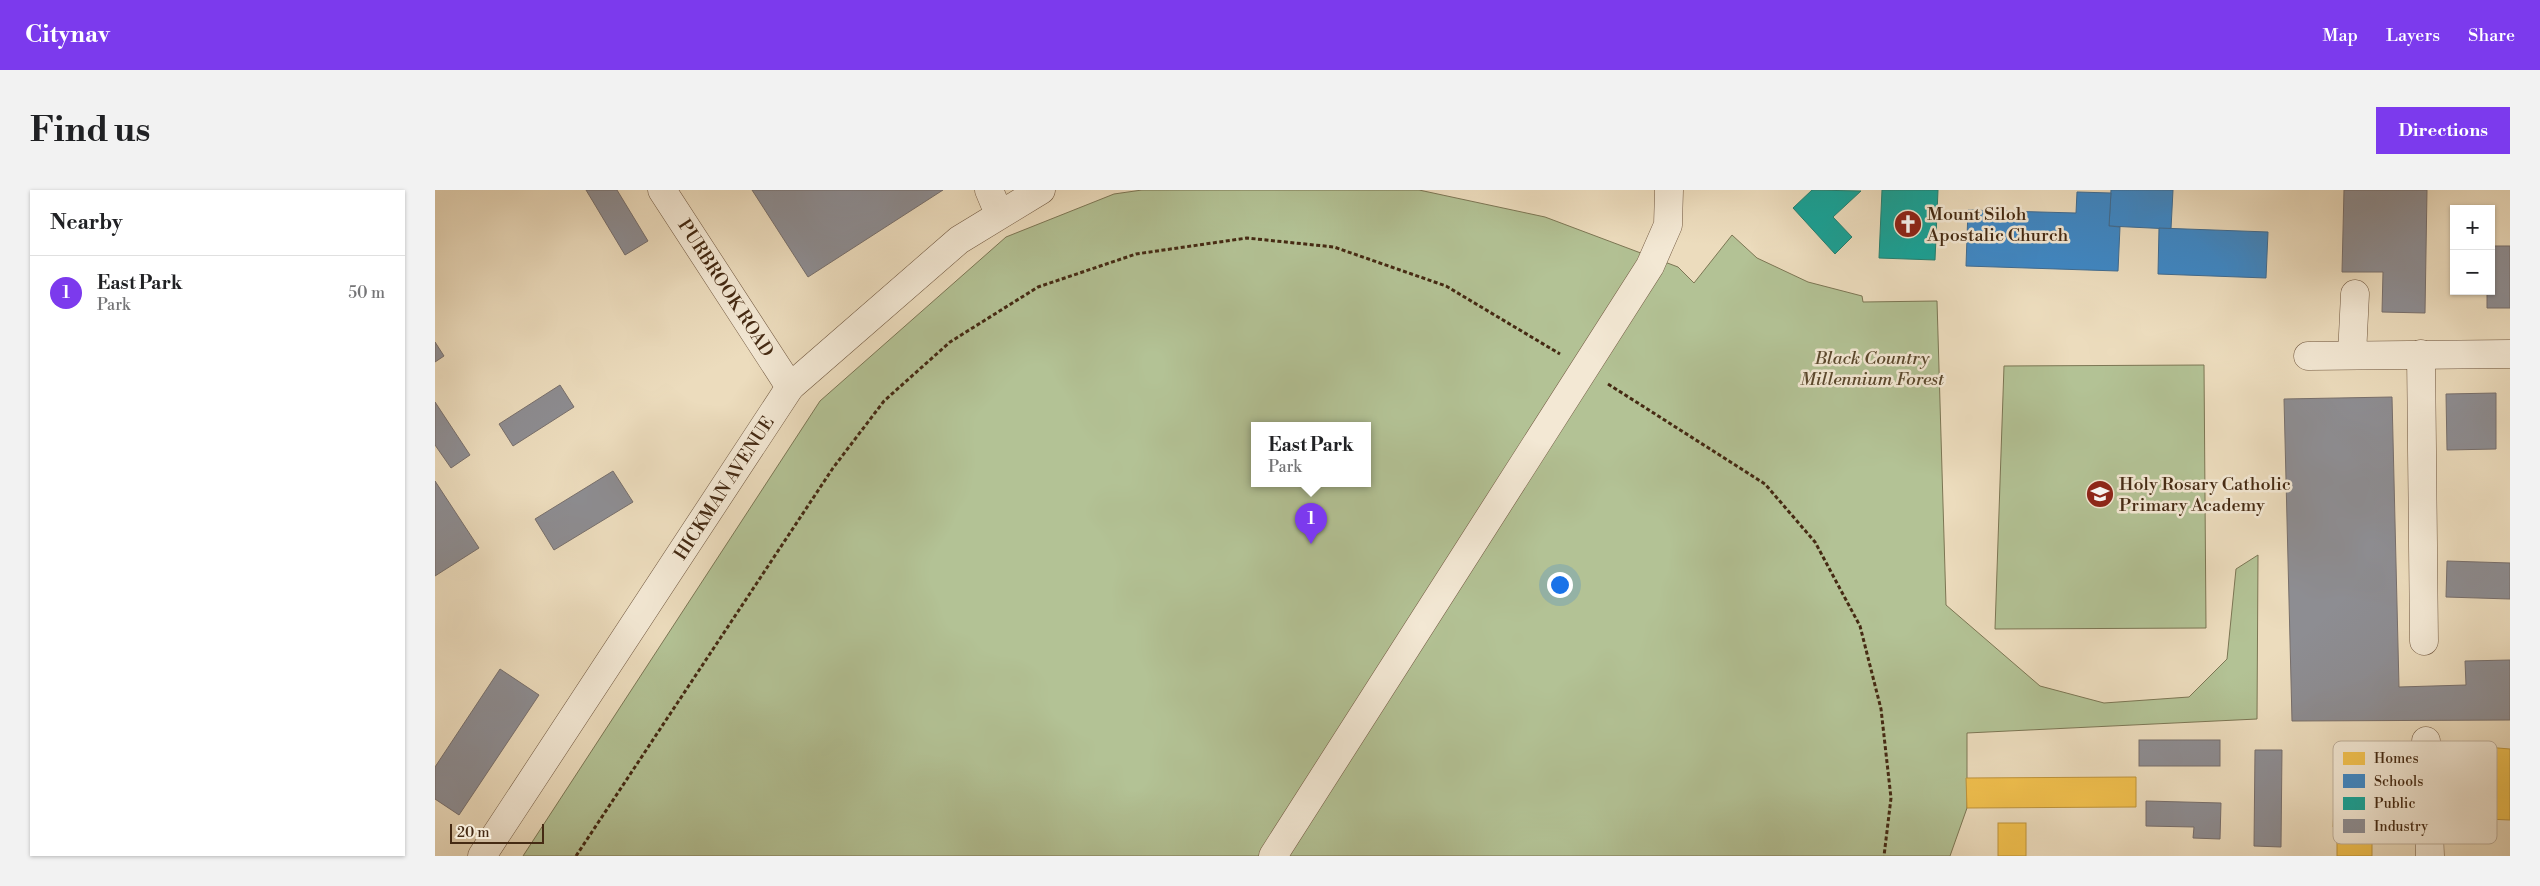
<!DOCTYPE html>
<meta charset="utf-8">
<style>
body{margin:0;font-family:"Libre Bodoni",serif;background:#f2f2f2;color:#202124}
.controls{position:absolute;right:15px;top:15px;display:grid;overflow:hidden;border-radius:0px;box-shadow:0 1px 4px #0004}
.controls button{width:45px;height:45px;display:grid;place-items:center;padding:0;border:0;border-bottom:1px solid #e0e0e0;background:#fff;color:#202124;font:25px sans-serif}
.scale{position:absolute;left:15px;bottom:12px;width:94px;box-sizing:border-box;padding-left:5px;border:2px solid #452a13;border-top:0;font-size:14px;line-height:18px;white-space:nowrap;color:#452a13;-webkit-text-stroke:4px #f3e8d4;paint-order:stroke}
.you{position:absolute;left:1124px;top:394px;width:18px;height:18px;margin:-12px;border:4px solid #fff;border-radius:50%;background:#1a73e8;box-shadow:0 0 0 8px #1a73e833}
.badge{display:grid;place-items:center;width:32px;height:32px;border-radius:50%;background:#7c3aed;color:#fff;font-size:16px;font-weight:700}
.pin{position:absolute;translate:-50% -41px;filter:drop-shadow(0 1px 2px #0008)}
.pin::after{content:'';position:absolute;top:26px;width:18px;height:15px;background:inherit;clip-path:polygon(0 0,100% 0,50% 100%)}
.popup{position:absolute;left:816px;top:232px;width:120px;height:65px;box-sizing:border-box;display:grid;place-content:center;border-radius:0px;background:#fff;filter:drop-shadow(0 1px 4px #0005);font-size:16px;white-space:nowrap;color:#757577}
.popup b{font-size:19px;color:#202124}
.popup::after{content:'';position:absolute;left:50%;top:100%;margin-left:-10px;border:10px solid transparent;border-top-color:#fff}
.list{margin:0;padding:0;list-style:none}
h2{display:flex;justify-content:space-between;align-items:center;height:65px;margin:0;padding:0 20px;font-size:21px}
h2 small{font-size:16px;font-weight:400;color:#757577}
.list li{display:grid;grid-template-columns:32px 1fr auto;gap:15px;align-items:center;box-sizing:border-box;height:75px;padding:0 20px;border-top:1px solid #e0e0e0}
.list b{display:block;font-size:19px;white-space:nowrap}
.list p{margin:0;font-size:16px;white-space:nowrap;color:#757577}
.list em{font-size:16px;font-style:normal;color:#757577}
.map{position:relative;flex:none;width:2075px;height:666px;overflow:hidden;border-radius:0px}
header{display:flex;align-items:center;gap:30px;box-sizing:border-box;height:70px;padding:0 25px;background:#7c3aed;color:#fff}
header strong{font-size:24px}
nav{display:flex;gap:28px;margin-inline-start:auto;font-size:18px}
.intro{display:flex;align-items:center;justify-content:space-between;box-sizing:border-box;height:120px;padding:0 30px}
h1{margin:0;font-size:35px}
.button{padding:12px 22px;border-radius:0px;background:#7c3aed;color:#fff;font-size:18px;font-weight:700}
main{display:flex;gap:30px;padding:0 30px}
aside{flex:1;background:#fff;border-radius:0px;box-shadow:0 1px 4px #0004}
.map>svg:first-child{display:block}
.green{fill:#b3c295;stroke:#7c7654;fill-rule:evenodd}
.homes{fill:#f2c14e;stroke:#be943c}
.schools{fill:#3f88c5;stroke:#416c90}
.public{fill:#17a398;stroke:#257f70}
.industry{fill:#8d8d92;stroke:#776f6c}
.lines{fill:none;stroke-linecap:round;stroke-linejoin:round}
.minor-casing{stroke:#6f563e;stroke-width:29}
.path{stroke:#452a13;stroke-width:3;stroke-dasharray:4 2.5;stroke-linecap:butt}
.minor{stroke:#f3e8d4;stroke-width:28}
.labels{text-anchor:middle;stroke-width:5;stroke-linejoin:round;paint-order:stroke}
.poi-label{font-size:18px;fill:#452a13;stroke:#f3e8d4;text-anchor:start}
.street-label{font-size:18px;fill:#452a13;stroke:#f3e8d4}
.park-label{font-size:18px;font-style:italic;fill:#5b482d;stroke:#f3e8d4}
.key{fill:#f3e8d4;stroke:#bfaf9a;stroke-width:1}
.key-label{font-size:14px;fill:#452a13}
</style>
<header>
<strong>Citynav</strong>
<nav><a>Map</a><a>Layers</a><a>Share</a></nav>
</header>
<div class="intro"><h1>Find us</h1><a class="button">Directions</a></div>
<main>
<aside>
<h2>Nearby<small></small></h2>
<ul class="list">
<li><span class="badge">1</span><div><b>East Park</b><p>Park</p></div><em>50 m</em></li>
</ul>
</aside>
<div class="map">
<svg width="2075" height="666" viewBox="0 0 2075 666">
<rect width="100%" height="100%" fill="#ecdcbd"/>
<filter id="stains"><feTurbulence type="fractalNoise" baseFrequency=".004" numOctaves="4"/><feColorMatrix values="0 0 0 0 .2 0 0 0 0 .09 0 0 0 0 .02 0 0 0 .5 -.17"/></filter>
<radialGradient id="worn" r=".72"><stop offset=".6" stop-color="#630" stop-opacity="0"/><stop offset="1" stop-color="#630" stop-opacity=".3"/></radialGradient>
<!-- green -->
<g class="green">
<path d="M707,0h277l126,27 133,50 16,16 38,-48 25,23 51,24 54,14 1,6 74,-1 9,304 94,81 64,17 85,-6 38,-38 9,-90 22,-14 -1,164 -290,14v75l-17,48h-1427l297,-455 186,-164 108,-43zM820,235h112v58h-112z"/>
<path d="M1769,175l2,263 -211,1 9,-263z"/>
</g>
<!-- homes -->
<g class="homes">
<path d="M2051,557l24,2v71l-25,-1z"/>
<path d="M1901,567l38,1 -1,36 -38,-2z"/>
<path d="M1701,587v30l-169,1 -1,-30z"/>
<path d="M1900,602l38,2 -1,35 -39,-2z"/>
<rect x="1563" y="633" width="28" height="33"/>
<rect x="1902" y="646" width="35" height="20"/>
</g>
<!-- schools -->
<g class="schools">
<path d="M1676,0h62l-2,39 -62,-3z"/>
<path d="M1642,2l34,1 -2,33 11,1 -2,44 -152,-5 2,-56 108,3z"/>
<path d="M1724,38l109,4 -2,46 -108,-4z"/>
</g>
<!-- public -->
<g class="public">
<path d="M1377,0l49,1 -28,26 19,20 -17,17 -42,-46z"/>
<path d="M1447,0h56l-3,70 -56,-2z"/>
</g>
<!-- industry -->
<g class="industry">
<path d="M151,0h31l31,51 -23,14z"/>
<path d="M317,0h191l-135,87z"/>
<path d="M1909,0h83l-2,123 -43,-1 1,-40h-41z"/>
<path d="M2056,56h19v62h-23v-17h4z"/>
<path d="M0,152l9,14 -9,6z"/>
<path d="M125,195l14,22 -61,39 -14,-22z"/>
<path d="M2061,203v56l-49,1 -1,-56z"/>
<path d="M1957,207l7,290 67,-2 -1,-24 45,-1v60l-218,1 -8,-322z"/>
<path d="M0,212l35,53 -19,13 -16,-23z"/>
<path d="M178,281l20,31 -79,48 -19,-31z"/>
<path d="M0,291l44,67 -44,28z"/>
<path d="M2012,371l63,2v36l-64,-2z"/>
<path d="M65,479l39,26 -80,120 -24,-16v-32z"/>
<rect x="1704" y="550" width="81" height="26"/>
<path d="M1820,560h27l-1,97 -27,-1z"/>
<path d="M1711,611l75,2 -1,36 -27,-1 1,-11 -48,-1z"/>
</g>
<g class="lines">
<defs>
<g id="minor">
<path d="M227,0l128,197"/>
<path d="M554,0l10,24"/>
<path d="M1986,164l3,287"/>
<path d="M1917,165l3,-61"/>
<path d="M1873,166l202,-2"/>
<path d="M1991,551l4,115"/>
<path d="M47,666l308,-469 169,-147 82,-50"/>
<path d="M838,666l377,-590 18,-41 1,-35"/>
</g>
</defs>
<!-- minor casing -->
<use href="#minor" class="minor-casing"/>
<!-- path -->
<g class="path">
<path d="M1173,194l157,100 50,58 45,84 21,83 10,89 -7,58"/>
<path d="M141,666l257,-388 51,-67 66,-59 88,-55 98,-33 111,-16 87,9 112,39 114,68"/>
</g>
<!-- minor -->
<use href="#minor" class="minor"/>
</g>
<!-- icons -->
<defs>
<symbol id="church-disc" viewBox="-11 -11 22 22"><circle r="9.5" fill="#8f2418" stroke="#f3e8d4"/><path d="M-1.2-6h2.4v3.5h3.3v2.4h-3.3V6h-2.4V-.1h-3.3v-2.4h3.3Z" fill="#fff"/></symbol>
<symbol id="school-disc" viewBox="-11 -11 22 22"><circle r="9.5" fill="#8f2418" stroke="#f3e8d4"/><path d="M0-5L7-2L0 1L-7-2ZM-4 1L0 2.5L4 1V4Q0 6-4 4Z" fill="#fff"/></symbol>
</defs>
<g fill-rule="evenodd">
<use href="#church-disc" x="1457" y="18" width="32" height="32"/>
<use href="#school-disc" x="1649" y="288" width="32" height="32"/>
</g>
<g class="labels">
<!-- poi labels -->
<g class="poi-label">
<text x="1492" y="30">Mount Siloh<tspan x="1492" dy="21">Apostalic Church</tspan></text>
<text x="1684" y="300">Holy Rosary Catholic<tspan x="1684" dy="21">Primary Academy</tspan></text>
</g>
<!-- street labels -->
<g class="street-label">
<text transform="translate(291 98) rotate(57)" y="6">PURBROOK ROAD</text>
<text transform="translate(289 298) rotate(-57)" y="6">HICKMAN AVENUE</text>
</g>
<!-- park labels -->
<g class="park-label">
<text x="1437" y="174">Black Country<tspan x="1437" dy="21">Millennium Forest</tspan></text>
</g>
</g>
<!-- legend -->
<rect x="1898" y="551" width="164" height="103" rx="8" class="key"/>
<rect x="1908" y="562" width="22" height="13" fill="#f2c14e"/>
<rect x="1908" y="584" width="22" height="14" fill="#3f88c5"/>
<rect x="1908" y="607" width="22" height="13" fill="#17a398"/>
<rect x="1908" y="629" width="22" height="14" fill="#8d8d92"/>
<g class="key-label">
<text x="1939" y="573">Homes</text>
<text x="1939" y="596">Schools</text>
<text x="1939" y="618">Public</text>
<text x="1939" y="641">Industry</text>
</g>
<rect width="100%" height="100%" filter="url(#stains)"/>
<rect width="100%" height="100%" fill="url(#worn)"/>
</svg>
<div class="controls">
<button>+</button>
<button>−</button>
</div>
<div class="scale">20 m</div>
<div class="you"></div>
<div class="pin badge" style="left:876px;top:354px">1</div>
<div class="popup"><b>East Park</b>Park</div>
</div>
</main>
